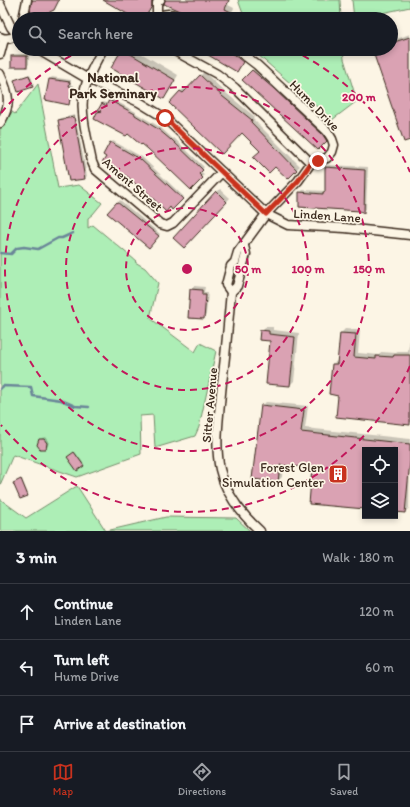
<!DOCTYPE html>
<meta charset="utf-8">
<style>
body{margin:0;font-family:Itim,sans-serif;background:#20242c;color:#f1f3f6}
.controls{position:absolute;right:12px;bottom:12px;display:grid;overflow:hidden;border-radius:0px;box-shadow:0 2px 6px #0003}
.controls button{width:36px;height:36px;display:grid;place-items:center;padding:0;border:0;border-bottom:1px solid #363941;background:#171b24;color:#f1f3f6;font:20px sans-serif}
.stop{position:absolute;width:12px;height:12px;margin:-9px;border:3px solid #c8321e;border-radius:50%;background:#fff}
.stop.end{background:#c8321e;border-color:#fff;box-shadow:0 1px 4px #0008}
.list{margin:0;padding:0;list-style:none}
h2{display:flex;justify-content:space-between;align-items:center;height:52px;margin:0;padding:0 16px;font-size:17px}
h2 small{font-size:13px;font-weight:400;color:#9ea1a6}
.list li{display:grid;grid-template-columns:26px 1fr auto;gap:12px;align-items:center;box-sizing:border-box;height:56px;padding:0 16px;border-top:1px solid #363941}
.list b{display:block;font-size:15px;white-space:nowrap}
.list p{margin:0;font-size:13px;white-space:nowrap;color:#9ea1a6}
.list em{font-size:13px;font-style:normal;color:#9ea1a6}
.icon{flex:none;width:22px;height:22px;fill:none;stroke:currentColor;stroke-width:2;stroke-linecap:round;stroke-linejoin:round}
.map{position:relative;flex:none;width:410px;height:531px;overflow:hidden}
.search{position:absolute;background:#171b24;box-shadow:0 2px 6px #0003;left:12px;right:12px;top:12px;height:44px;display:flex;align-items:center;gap:10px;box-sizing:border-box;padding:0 14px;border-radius:22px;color:#9ea1a6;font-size:15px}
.sheet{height:220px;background:#171b24}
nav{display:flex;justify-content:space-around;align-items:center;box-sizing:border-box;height:56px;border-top:1px solid #363941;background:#171b24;font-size:11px;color:#9ea1a6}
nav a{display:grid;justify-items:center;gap:2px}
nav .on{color:#c8321e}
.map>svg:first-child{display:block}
.green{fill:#adeeb6;stroke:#748c6a}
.shadow{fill:#0003}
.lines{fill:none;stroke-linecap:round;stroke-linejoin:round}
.stream{stroke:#6b8698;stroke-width:2.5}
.building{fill:#daa2b3;stroke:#3b2a1e}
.minor-casing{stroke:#3b2a1e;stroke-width:11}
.minor{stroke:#fcf5e5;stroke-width:8}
.route{stroke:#c8321e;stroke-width:5}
.ring{fill:none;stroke:#c2185b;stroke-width:2;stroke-dasharray:7 5}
.labels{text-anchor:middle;stroke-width:3.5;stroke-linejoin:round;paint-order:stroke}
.street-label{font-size:13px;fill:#3b2a1e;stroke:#fcf5e5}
.poi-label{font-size:13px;fill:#3b2a1e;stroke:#fcf5e5;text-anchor:end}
.neighbourhood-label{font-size:14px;font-weight:bold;fill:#3b2a1e;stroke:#fcf5e5}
.centre{fill:#c2185b;stroke:#fcf5e5;stroke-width:2}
.ring-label{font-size:12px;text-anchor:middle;font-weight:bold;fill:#c2185b;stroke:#fcf5e5;stroke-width:3.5;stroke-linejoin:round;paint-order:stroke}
</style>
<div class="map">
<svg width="410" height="531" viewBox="0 0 410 531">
<rect width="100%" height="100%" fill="#fcf5e5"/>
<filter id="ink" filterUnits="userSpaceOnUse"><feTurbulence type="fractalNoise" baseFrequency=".025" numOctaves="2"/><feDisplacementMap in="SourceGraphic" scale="8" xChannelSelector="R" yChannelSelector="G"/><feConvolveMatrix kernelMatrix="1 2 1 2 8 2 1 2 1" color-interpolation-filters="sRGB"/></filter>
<g filter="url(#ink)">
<!-- green -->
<g class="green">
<path d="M238,0h102l1,19h-96z"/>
<path d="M352,0h58v7l-56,12z"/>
<path d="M255,49h88l1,10 13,42 -25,19 -75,-66z"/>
<path d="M38,84l20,104 21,-3 23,18 -9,11 -5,4v10l5,-3 43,36 -1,1 10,6 13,15 -8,35 45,34 5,-9 16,8 -17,76 -4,9 -40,12 -2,-33 -13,1 1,38 -64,23 -64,-22 -13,30v-356l12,-17 3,2z"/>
<path d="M77,486l29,45 60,-14 70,1 14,13h-250v-32l26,19z"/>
</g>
<!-- shadow -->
<g class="shadow">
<path d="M105,0h50l-7,13 -8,6z"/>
<path d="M166,0h64l-2,5 6,3 -2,4 3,2 -2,5h-44l-3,-6z"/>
<path d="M61,13l10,6h-15z"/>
<path d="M410,34v105l-36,-90h17v-8z"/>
<path d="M124,49h10l44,26 -10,18 -5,4z"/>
<path d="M205,49h26l14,10 -6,10z"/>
<path d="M14,54h15v10l-2,2 -15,-10z"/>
<path d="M255,68l20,18 54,52 -11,11 -74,-69z"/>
<path d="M204,72l22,21 29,24 -2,2 47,47 -12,12 -46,-46 -72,-29 14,-15 2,2z"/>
<path d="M30,74l4,10 -2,2 -17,-5z"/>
<path d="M52,77l19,3v5h3l-4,17 -2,2 -22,-4 4,-21z"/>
<path d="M112,99l24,13v1l24,14 13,12 1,-1 30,29 -4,5 4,3 -13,14 -43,-41 -50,-35 3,-3 1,-6 2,-2 4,2z"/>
<path d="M75,115l12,61 -2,2 -26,-58 2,-2z"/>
<path d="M113,141l29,16 42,40 -12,11 -32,-24 -33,-28 4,-13z"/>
<path d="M329,165l39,2 -2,42 -2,2 -64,-18 3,-3 23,1v-23z"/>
<path d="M220,189l10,9 -46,49 33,-55z"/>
<path d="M120,200l40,34 -11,13 -40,-34z"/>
<path d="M194,286l11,1 -1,5h4l-2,23 -3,3 -12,-28z"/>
<path d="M265,327h8v3l26,3 -5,48 -4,4 -19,-45 -10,-9z"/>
<path d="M345,329l15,1 -2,23 21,2 2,-3 15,1 3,-2h9l2,-12v85l-71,-29 -6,-31 5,-4 2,-26z"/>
<path d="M266,402l42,4 -3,22 105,11 -1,69 -4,4 -10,-1v-61h-30v58l-52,-41 -30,-3 -1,13 -4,4 -16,-75z"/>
<path d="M46,437l3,4 -1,5 -2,2 -6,-8 2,-2z"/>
<path d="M75,452l9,12 -6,5 -10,-12z"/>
<path d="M22,479l6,15 -1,1 -12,-12z"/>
</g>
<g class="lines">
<!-- stream -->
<g class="stream">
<path d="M0,253l11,1 6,-6 7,-1 14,2 20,-11h4l11,-5"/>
<path d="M0,389l3,-3 28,1 2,9 28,4 14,6 14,1"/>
</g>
</g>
<!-- building -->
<g class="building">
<path d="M32,0h27l-5,10 -17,8 -1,-4 -5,-1 -1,-3z"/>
<path d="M103,0h49v6l-7,12 -3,-1 -1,2h-5z"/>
<path d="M165,0h64l-4,9 6,3 -3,7h-40l-2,-5 -22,-10z"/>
<path d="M410,37v103l-6,2 -32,-93h19v-6z"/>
<path d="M122,49l53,31 -11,19 -53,-31z"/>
<path d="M198,49h29l16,13 -6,10z"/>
<rect x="11" y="56" width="16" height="11"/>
<path d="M252,70l21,18 50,47 4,6 -9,9 -76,-70z"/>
<path d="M29,75l4,12 -15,5 -4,-12z"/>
<path d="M200,75l22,21 30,24 -1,2 46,48 -9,9 -13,-12 -6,6 -16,-16 7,-6 -18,-18 -20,21 -53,-51 11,-12 3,2z"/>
<path d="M49,79l21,3 -1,4 3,1 -3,18 -24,-5z"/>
<path d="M109,100l26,14v1l23,14 13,11v-1l32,31 -4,4 4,4 -12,12 -43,-41 -6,-5 -1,1 -13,-11 -2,2 -32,-17 3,-7 5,-1 -4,-1 4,-7 4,3z"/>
<path d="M74,117l11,62 -16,2 -11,-61z"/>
<path d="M110,142l30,17 43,40 -11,11 -2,-3 -4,5 -26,-27 -1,2 -11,-10 -26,-14 4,-6 -3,-2z"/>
<path d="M325,167l40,3 -1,43 -4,-2 -61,-4v-15l24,2v-2h2z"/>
<path d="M216,191l11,11 -43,46 -11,-10z"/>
<path d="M117,202l42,34 -10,12 -42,-35z"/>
<path d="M190,289l12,1v5h4l-2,24 -16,-1z"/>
<path d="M260,330l9,1v3l26,3 -5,49 -24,-2 4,-43 -11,-1z"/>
<path d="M340,333l16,1 -2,23 22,2v-3l17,1 1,-2h16v70l-74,-8 2,-21 -9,-2 3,-30h5z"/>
<path d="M261,405l43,5 -3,22 109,12v17l-5,52 -10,-1v-62h-30v59l-56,-5 3,-36 -32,-3 -2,17 -26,-3z"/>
<path d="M39,439h5l3,4 -1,6h-6l-3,-4z"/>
<path d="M74,452l10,14 -7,5 -10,-14z"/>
<path d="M21,479l7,17 -8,3 -7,-16z"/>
</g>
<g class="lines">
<defs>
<g id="minor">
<path d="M0,4l11,23 8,10"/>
<path d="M157,18v-15l3,-3"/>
<path d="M23,19l4,-19"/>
<path d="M157,19c8,-8 17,-5 26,0"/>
<path d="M0,37c6,3 11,2 16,-2"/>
<path d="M37,49l51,30 51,23 26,16 101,96 22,11 57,3 65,7"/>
<path d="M103,49c-11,19 -23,41 -20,64 1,16 6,33 9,49l3,7 65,55 7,2 6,-3 49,-51"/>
<path d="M171,49l46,25 18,14 76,75"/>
<path d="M236,49l21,16 70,66 5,8 2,6 -2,7 -5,6 -16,5 -13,18 -32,33 -28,38 -3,10 -4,4 -5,19 5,7c-3,31 -5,61 -9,91 -6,65 -15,100 38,148"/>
<path d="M0,54l4,-15"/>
<path d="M0,74c9,19 12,31 0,49"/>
<path d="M231,292l6,-6 9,-32 -2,-8"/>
</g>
</defs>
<!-- minor casing -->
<use href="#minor" class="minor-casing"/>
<!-- minor -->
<use href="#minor" class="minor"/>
</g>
</g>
<g class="lines" filter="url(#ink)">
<!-- route -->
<path class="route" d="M165,118l101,96 32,-33 13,-18 7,-2"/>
</g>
<!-- distance rings -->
<g class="ring">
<circle cx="187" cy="269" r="61"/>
<circle cx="187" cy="269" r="121"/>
<circle cx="187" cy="269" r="182"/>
<path d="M410 366A243 243 0 0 1 1 425M1 113A243 243 0 0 1 82 50M292 50A243 243 0 0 1 410 172"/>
</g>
<!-- icons -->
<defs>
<symbol id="building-square" viewBox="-11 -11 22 22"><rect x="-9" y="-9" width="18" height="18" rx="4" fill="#c8321e" stroke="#fcf5e5"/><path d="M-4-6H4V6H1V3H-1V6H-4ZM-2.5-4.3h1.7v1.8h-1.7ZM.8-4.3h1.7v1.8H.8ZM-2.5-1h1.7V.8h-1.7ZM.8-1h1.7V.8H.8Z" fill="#fff"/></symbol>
</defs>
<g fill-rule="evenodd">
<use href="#building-square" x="327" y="463" width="22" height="22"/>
</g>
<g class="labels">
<!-- street labels -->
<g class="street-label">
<text transform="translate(315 105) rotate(46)" y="5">Hume Drive</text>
<text transform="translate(133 184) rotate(41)" y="5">Ament Street</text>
<text transform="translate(327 215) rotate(4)" y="5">Linden Lane</text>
<text transform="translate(209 405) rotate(-85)" y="5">Sitter Avenue</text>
</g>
<!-- poi labels -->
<g class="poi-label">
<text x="324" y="472">Forest Glen<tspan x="324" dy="15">Simulation Center</tspan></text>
</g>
<!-- neighbourhood labels -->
<g class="neighbourhood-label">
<text x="113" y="82">National<tspan x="113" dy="16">Park Seminary</tspan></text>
</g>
</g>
<circle cx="187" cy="269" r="6" class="centre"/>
<g class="ring-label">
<text x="359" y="101">200 m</text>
<text x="248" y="273">50 m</text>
<text x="308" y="273">100 m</text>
<text x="369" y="273">150 m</text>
</g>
</svg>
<div class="controls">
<button><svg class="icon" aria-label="locate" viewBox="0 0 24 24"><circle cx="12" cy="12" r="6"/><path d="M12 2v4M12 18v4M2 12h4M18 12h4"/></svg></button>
<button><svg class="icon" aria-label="layers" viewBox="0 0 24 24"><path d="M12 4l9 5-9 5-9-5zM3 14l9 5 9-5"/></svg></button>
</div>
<div class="stop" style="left:165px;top:118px"></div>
<div class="stop end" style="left:318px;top:161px"></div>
<div class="search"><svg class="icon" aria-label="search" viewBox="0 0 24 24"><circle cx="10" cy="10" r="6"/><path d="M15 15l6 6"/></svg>Search here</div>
</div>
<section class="sheet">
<h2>3 min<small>Walk · 180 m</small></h2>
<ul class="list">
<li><svg class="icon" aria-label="ahead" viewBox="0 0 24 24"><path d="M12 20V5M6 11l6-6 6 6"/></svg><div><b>Continue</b><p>Linden Lane</p></div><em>120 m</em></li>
<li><svg class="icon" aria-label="left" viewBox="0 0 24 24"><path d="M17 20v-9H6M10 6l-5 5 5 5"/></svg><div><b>Turn left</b><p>Hume Drive</p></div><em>60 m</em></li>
<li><svg class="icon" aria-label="arrive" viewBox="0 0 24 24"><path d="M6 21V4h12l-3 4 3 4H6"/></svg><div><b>Arrive at destination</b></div></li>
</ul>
</section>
<nav>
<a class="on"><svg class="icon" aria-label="map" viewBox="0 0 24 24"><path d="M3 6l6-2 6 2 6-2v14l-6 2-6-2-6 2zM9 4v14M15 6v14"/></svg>Map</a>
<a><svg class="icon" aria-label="directions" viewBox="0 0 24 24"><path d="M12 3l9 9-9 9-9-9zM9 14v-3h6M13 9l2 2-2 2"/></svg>Directions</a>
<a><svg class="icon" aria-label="saved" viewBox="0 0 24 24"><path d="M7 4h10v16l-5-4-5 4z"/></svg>Saved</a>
</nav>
